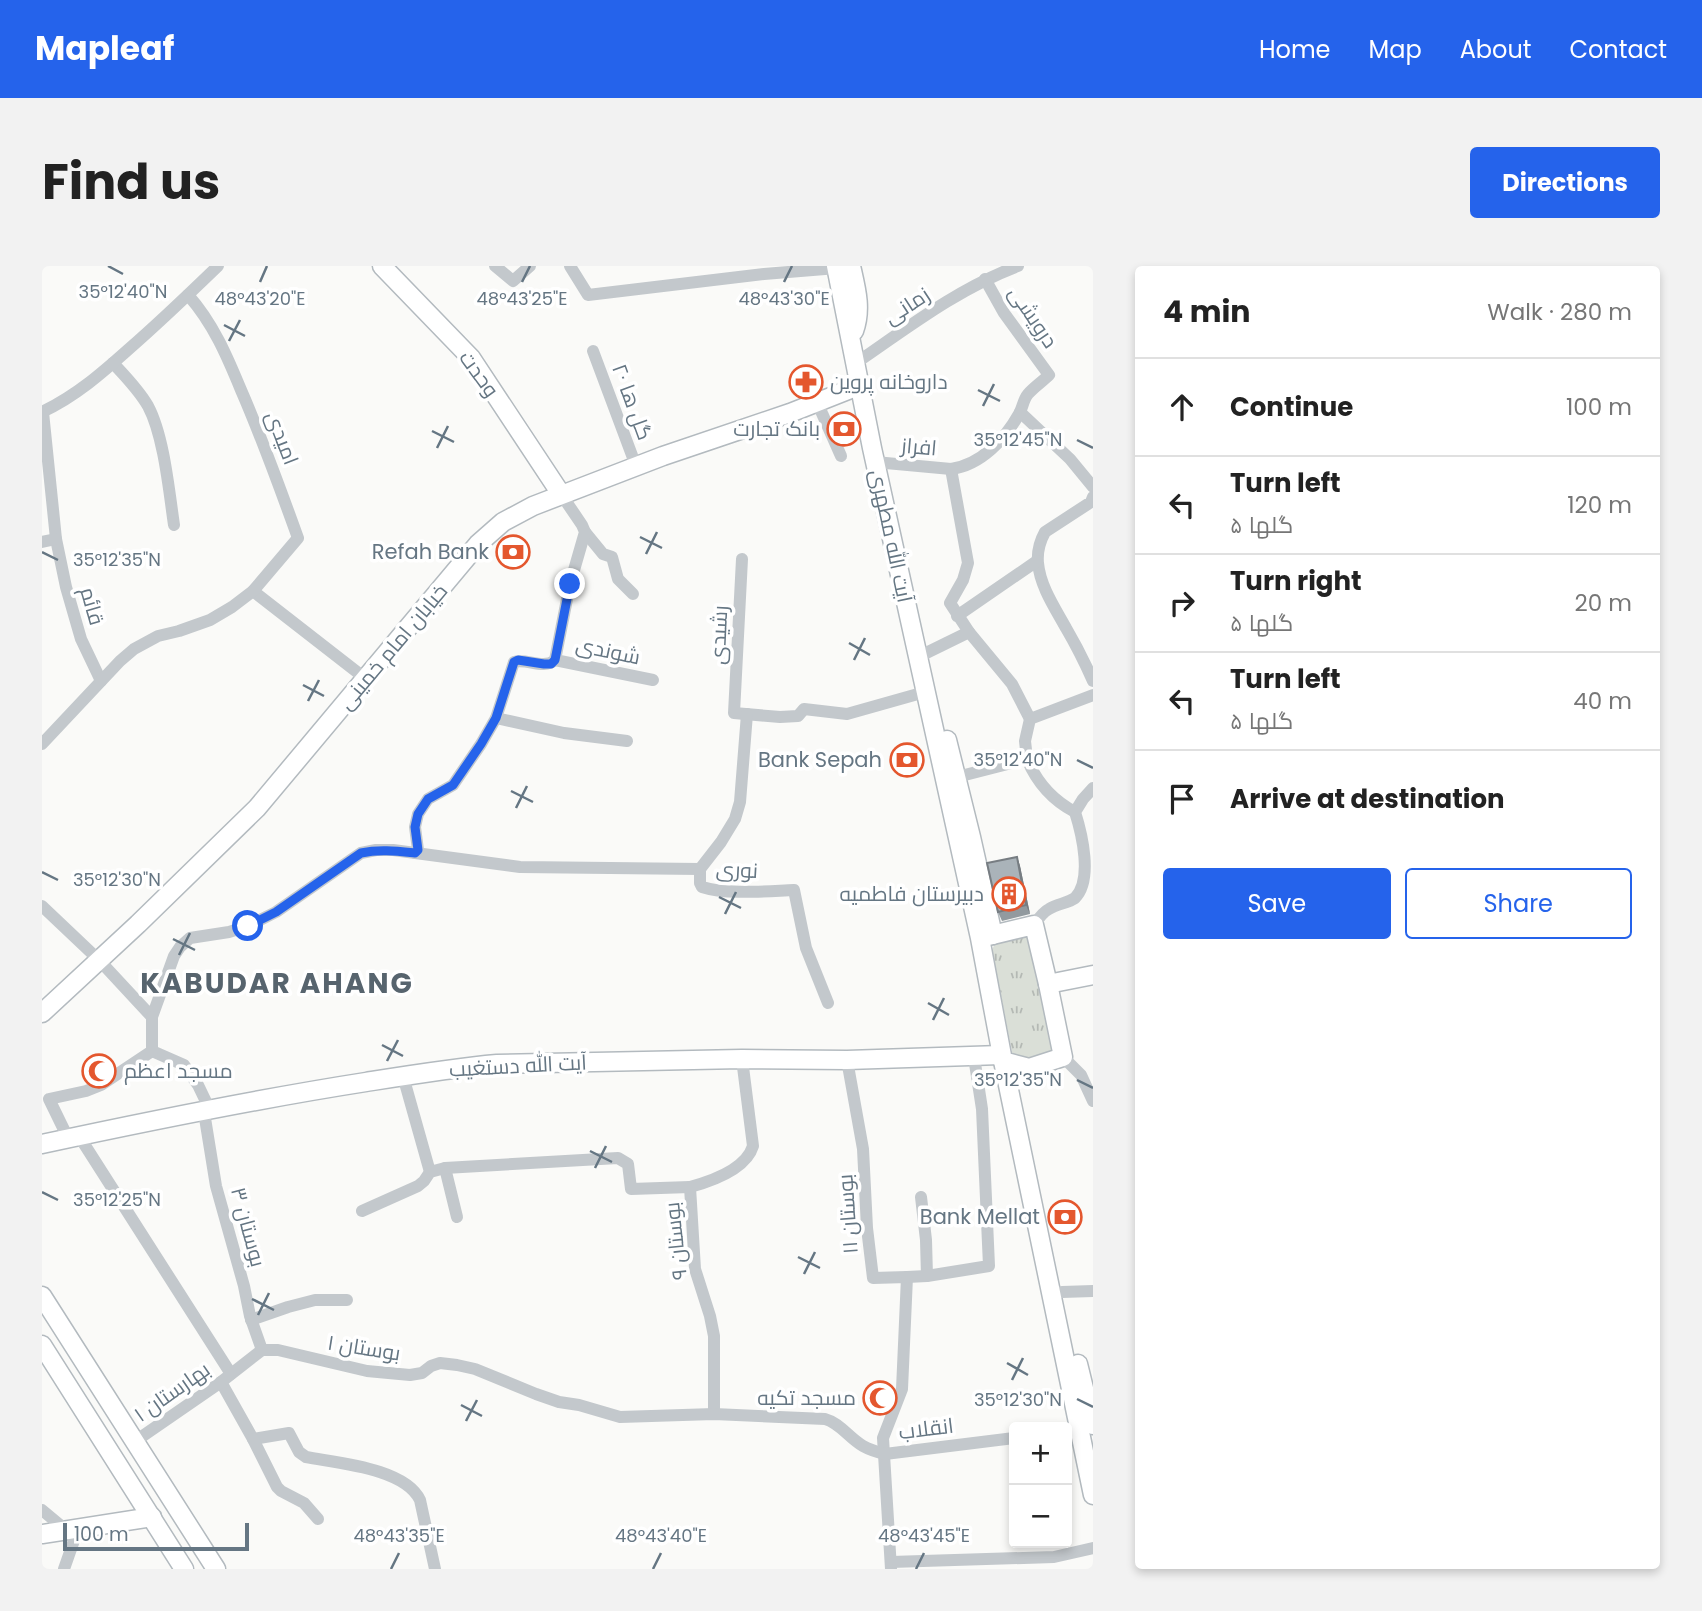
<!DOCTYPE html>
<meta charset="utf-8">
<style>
body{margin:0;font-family:Poppins,Cairo,sans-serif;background:#f2f2f2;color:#222}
.controls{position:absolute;right:21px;bottom:21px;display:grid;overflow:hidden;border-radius:7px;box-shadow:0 4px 10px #0003}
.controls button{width:63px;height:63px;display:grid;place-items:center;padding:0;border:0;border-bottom:2px solid #e0e0e0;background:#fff;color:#222;font:35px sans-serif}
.scale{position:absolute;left:21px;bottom:18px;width:186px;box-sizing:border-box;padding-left:7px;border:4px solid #657683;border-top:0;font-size:19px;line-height:24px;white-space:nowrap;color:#657683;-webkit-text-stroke:5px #fff;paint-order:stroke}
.stop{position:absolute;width:21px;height:21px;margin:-16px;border:5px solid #2563eb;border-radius:50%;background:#fff}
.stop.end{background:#2563eb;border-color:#fff;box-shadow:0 2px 7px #0008}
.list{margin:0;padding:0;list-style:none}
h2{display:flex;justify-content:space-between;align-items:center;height:91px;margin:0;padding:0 28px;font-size:30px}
h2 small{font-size:23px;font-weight:400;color:#767676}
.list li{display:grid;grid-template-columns:46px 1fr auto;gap:21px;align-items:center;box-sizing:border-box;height:98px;padding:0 28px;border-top:2px solid #e0e0e0}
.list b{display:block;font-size:26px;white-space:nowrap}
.list p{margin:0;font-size:23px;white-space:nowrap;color:#767676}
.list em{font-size:23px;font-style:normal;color:#767676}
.actions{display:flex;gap:14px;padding:21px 28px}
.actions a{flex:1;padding:16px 0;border:2px solid #2563eb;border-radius:7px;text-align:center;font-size:24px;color:#2563eb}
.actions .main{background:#2563eb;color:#fff}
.icon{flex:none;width:38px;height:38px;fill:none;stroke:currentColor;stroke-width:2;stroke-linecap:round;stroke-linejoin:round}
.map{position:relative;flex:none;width:1051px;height:1303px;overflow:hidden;border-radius:7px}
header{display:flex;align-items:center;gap:42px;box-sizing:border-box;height:98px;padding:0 35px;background:#2563eb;color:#fff}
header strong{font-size:33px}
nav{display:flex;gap:38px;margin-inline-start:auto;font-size:24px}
.intro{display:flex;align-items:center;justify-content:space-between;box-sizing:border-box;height:168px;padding:0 42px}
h1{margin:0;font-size:49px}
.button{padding:18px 32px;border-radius:7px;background:#2563eb;color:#fff;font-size:24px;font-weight:700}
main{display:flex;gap:42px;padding:0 42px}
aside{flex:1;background:#fff;border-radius:7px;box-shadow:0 4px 10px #0003}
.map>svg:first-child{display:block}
.grass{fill:url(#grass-tufts)}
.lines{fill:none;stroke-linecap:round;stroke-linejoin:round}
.secondary-casing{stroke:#b3babf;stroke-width:21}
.street{stroke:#c3c8cc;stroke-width:12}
.secondary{stroke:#fff;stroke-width:18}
.wall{fill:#929a9f}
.shaded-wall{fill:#777d82}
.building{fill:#aab3b9;stroke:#777d82;stroke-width:2}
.route{stroke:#2563eb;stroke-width:9}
.ticks{fill:none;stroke:#657683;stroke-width:2.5}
.labels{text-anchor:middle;stroke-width:7;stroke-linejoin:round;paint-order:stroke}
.street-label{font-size:21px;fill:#657683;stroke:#fff}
.poi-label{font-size:21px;fill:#657683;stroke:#fff;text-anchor:end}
.district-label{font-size:28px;font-weight:bold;letter-spacing:2px;fill:#57646e;stroke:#fff}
.ticks-label{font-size:18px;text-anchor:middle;fill:#657683;stroke:#fff;stroke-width:7;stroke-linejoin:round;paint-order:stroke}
</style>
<header>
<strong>Mapleaf</strong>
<nav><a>Home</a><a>Map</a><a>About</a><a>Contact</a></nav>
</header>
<div class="intro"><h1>Find us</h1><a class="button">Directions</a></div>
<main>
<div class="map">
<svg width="1051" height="1303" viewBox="0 0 1051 1303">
<defs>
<pattern id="grass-tufts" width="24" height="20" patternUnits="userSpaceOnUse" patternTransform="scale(1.75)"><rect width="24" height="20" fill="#dadfd7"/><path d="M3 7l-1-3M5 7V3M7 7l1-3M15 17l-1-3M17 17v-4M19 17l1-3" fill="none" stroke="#b4b9b4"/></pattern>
</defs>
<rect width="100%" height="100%" fill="#fafaf8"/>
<!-- grass -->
<path class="grass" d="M981,669l7,5 2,4 20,103 -2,7 -27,6 -9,-3 -2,-5 -20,-102 3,-7z"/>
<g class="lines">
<defs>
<g id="secondary">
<path d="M340,0l89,92 90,136"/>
<path d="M794,0l36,182 108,490 23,123 26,7 34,-11 -15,-73 -14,-59 -54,13"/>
<path d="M809,0c5,22 11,43 3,65"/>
<path d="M905,474l24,97 22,98"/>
<path d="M1006,718l45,-9"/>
<path d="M0,747l96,-89 119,-116 221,-264 25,-22 30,-16 130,-50 127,-43 71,-28"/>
<path d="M961,795l90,434"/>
<path d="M0,878c107,-23 215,-45 324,-62 44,-7 87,-14 131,-18l245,-5 105,1 154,-5"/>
<path d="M0,1030l174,273"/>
<path d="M0,1079l142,224"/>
<path d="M1036,1098l15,61"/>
<path d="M0,1268l110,-17"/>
</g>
</defs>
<!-- secondary casing -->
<use href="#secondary" class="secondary-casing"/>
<!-- street -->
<g class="street">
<path d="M453,0l18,15 17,-15"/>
<path d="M528,0l18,29 176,-21 73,-6"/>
<path d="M551,85l43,115"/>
<path d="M71,97c13,14 26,27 35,43 16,30 21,85 26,119"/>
<path d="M814,97c51,-35 103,-75 162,-97"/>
<path d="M775,136l24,54"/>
<path d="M0,146c34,-16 60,-39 88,-64 30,-26 59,-54 88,-82"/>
<path d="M1,146l13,127 10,48 15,52 20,42"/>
<path d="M978,146l50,47 23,28"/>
<path d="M833,196l76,7c30,-4 54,-30 68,-55 4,-7 4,-14 9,-20 6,-7 15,-13 21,-19l-45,-62 -19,-34"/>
<path d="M909,203l17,94 -5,17 -13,23 19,29 43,52 18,35"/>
<path d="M1051,231l-2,5 -46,30c-5,9 -8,20 -7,31 2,23 17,45 28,65 10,17 19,35 27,53"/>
<path d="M543,266l18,22 9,3 6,22 15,15"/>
<path d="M0,276l14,-3"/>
<path d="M700,293l-8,154 46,4 18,-1 6,-7 43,5 78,-22"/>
<path d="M211,325l113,88"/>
<path d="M915,350l80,-55"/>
<path d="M876,391l51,-25"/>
<path d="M513,394l98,20"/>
<path d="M705,448l-7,88 -5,17 -14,23 -21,27v14l2,4c24,8 66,4 92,3l12,58 22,55"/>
<path d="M454,452l68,15 63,8"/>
<path d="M0,478l78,-83 14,-12 24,-13 21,-5 31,-11 22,-13 21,-16 45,-53c-18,-50 -36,-100 -57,-148 -14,-34 -28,-67 -53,-95"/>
<path d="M985,493l-2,-18 5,-22 63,-24"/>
<path d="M915,511l70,-18c10,24 25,41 48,53"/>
<path d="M373,587l3,-3 -3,-23 3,-13 10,-15 25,-14 28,-41 15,-26 18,-56c13,-4 29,8 41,-2l15,-76 15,-52 -3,-7 -21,-31"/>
<path d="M0,640l58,55 52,56 22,-61 6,-9 10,-9 39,-6 19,-6 28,-14 85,-59 15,-3h17l127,17 180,2"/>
<path d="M992,659c4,-6 9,-13 15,-16 8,-5 19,-6 26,-11 18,-18 7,-64 0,-86l8,-13 10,-11"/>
<path d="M110,785l32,14 14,20 12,25"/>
<path d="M1021,791l18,18 12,26"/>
<path d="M805,794l16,89 4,79 6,50 34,-1 -5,112 -19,49 8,131"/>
<path d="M361,810l27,96"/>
<path d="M162,846l12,74 28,100 6,30 12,34"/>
<path d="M37,870l152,238"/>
<path d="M26,872l-19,-39 37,-8 15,-6 51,-34v-34"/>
<path d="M403,902l12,49"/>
<path d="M879,931l5,43 1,36"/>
<path d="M320,945l56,-25 6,-5 6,-9 15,-4 173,-10 10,6 3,25 59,-2"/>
<path d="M865,1011l20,-1 62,-10 -7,-157 -8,-52"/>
<path d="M1020,1026l31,-1"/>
<path d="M209,1054l37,-13 27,-7h32"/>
<path d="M179,1116l32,57 36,-6 10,19 7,5c31,6 99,11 114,43l15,69"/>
<path d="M672,1148v-78l-4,-20 -15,-47 -5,-82c22,-6 56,-18 63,-41l-11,-87"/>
<path d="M211,1173l24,48 4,4 23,12 14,16"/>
<path d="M92,1176l87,-60 41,-32h16l89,21 43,4 12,-2 9,-7 9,-3 17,2 18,4 61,25 23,8 20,3 41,12 94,-3 111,5c15,4 24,19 38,27 7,4 14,6 22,8l129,-16"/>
<path d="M0,1244l24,20"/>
<path d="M849,1296l163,-5 39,-9"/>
<path d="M22,1303l14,-40"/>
</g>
<!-- secondary -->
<use href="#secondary" class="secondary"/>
</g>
<!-- wall -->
<path class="wall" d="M975,591l3,9 10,48 -28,7 -4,-9z"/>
<!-- shaded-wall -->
<path class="shaded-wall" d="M975,591l3,9 10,48 -4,-9z"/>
<!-- building -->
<path class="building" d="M975,591l9,48 -28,7 -11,-49z"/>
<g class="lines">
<!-- route -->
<path class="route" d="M206,660l28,-14 85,-59c18,-4 35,-2 54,0l3,-3 -3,-23 3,-13 10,-15 25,-14 28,-41 15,-26 18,-56 4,-2 26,4h7l4,-4 15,-76"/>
</g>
<!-- ticks -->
<path class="ticks" d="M66,0l15,8M218,16l7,-16M480,16l8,-16M742,16l8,-16M182,59l21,11M187,75l11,-21M936,124l22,11M941,140l11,-22M390,165l22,11M1035,174l16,8M395,182l11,-22M598,271l22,11M0,286l16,8M604,288l11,-22M807,377l21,12M812,394l11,-22M261,419l21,11M266,435l11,-21M1035,494l16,8M469,525l22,11M474,542l11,-22M0,606l16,8M677,631l22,11M683,648l11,-22M131,673l22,11M137,689l11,-22M886,737l21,12M891,754l11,-22M340,779l21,11M345,795l11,-21M1035,814l16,8M548,885l22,11M553,902l11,-22M0,926l16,8M756,991l22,11M762,1008l11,-22M210,1033l22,11M216,1049l11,-22M965,1097l21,12M970,1114l11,-22M1035,1133l16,8M419,1139l21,11M424,1155l11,-21M349,1303l8,-16M611,1303l8,-16M874,1303l8,-16"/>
<!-- icons -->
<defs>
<symbol id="pharmacy-ring" viewBox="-11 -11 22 22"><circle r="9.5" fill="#fff" stroke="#e4572e" stroke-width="1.5"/><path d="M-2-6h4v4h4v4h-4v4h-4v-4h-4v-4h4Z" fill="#e4572e"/></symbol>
<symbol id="bank-ring" viewBox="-11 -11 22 22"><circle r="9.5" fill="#fff" stroke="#e4572e" stroke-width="1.5"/><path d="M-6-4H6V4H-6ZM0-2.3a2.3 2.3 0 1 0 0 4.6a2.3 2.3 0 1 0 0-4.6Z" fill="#e4572e"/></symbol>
<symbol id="building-ring" viewBox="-11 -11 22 22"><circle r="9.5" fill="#fff" stroke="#e4572e" stroke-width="1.5"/><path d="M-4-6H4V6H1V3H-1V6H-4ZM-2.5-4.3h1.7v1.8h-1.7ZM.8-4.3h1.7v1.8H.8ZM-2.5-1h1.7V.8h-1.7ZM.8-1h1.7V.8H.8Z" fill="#e4572e"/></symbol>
<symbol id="mosque-ring" viewBox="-11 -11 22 22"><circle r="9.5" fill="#fff" stroke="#e4572e" stroke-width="1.5"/><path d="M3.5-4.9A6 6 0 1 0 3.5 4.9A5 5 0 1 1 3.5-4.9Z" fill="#e4572e"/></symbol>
</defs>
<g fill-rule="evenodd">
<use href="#pharmacy-ring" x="745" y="97" width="38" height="38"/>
<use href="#bank-ring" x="783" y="144" width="38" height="38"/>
<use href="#bank-ring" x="452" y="267" width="38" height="38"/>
<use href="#bank-ring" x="846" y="475" width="38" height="38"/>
<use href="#building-ring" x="948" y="609" width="38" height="38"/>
<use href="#mosque-ring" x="38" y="786" width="38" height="38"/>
<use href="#bank-ring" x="1004" y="932" width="38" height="38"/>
<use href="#mosque-ring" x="819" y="1113" width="38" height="38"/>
</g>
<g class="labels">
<!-- street labels -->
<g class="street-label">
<text transform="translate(865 40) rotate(-33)" y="7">زمانی</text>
<text transform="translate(991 51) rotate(56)" y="7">درویشی</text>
<text transform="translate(437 108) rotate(54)" y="7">وحدت</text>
<text transform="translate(590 136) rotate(70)" y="7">گل ها ۲۰</text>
<text transform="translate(240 172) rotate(69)" y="7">امیدی</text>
<text transform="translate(877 181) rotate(5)" y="7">افراز</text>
<text transform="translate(849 270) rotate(78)" y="7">آیت الله مطهری</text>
<text transform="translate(50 340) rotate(74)" y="7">قائم</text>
<text transform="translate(677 369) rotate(-87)" y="7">رشیدی</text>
<text transform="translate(351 381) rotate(-50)" y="7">خیابان امام خمینی</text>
<text transform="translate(566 385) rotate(12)" y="7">شوندی</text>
<text transform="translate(695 604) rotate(3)" y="7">نوری</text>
<text transform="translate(476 800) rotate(-3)" y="7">آیت الله دستغیب</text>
<text transform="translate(806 948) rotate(-94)" y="7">بوستان ۱۱</text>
<text transform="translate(206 961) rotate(75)" y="7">بوستان ۳</text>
<text transform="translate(634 975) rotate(-96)" y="7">بوستان ۹</text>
<text transform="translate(322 1082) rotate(9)" y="7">بوستان ۱</text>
<text transform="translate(130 1126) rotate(-35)" y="7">بهارستان ۱</text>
<text transform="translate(884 1163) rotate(-7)" y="7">انقلاب</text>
</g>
<!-- poi labels -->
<g class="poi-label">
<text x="788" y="123" text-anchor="start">داروخانه پروین</text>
<text x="778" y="170">بانک تجارت</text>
<text x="447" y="293">Refah Bank</text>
<text x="840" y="501">Bank Sepah</text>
<text x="942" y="635">دبیرستان فاطمیه</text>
<text x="82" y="812" text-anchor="start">مسجد اعظم</text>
<text x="998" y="958">Bank Mellat</text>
<text x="814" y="1139">مسجد تکیه</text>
</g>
<!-- district labels -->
<g class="district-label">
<text x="235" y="727">KABUDAR AHANG</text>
</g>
</g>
<g class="ticks-label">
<text x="81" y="32">35°12'40"N</text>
<text x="218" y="39">48°43'20"E</text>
<text x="480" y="39">48°43'25"E</text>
<text x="742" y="39">48°43'30"E</text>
<text x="976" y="180">35°12'45"N</text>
<text x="75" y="300">35°12'35"N</text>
<text x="976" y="500">35°12'40"N</text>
<text x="75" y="620">35°12'30"N</text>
<text x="976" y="820">35°12'35"N</text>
<text x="75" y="940">35°12'25"N</text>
<text x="976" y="1140">35°12'30"N</text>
<text x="357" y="1276">48°43'35"E</text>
<text x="619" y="1276">48°43'40"E</text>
<text x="882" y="1276">48°43'45"E</text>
</g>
</svg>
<div class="controls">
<button>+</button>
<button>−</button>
</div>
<div class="scale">100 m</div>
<div class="stop" style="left:206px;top:660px"></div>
<div class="stop end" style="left:528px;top:318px"></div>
</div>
<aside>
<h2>4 min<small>Walk · 280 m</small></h2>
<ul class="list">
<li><svg class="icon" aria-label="ahead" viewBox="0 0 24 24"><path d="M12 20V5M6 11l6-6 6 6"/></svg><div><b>Continue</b></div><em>100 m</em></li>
<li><svg class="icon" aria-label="left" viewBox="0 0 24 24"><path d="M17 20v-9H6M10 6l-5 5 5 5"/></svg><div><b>Turn left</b><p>گلها ۵</p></div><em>120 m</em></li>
<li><svg class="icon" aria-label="right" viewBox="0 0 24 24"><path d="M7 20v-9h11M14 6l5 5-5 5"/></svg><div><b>Turn right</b><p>گلها ۵</p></div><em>20 m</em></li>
<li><svg class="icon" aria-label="left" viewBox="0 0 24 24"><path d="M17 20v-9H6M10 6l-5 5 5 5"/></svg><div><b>Turn left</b><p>گلها ۵</p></div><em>40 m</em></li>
<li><svg class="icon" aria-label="arrive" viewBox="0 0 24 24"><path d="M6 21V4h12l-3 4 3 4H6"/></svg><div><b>Arrive at destination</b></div></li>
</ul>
<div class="actions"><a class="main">Save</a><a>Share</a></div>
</aside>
</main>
